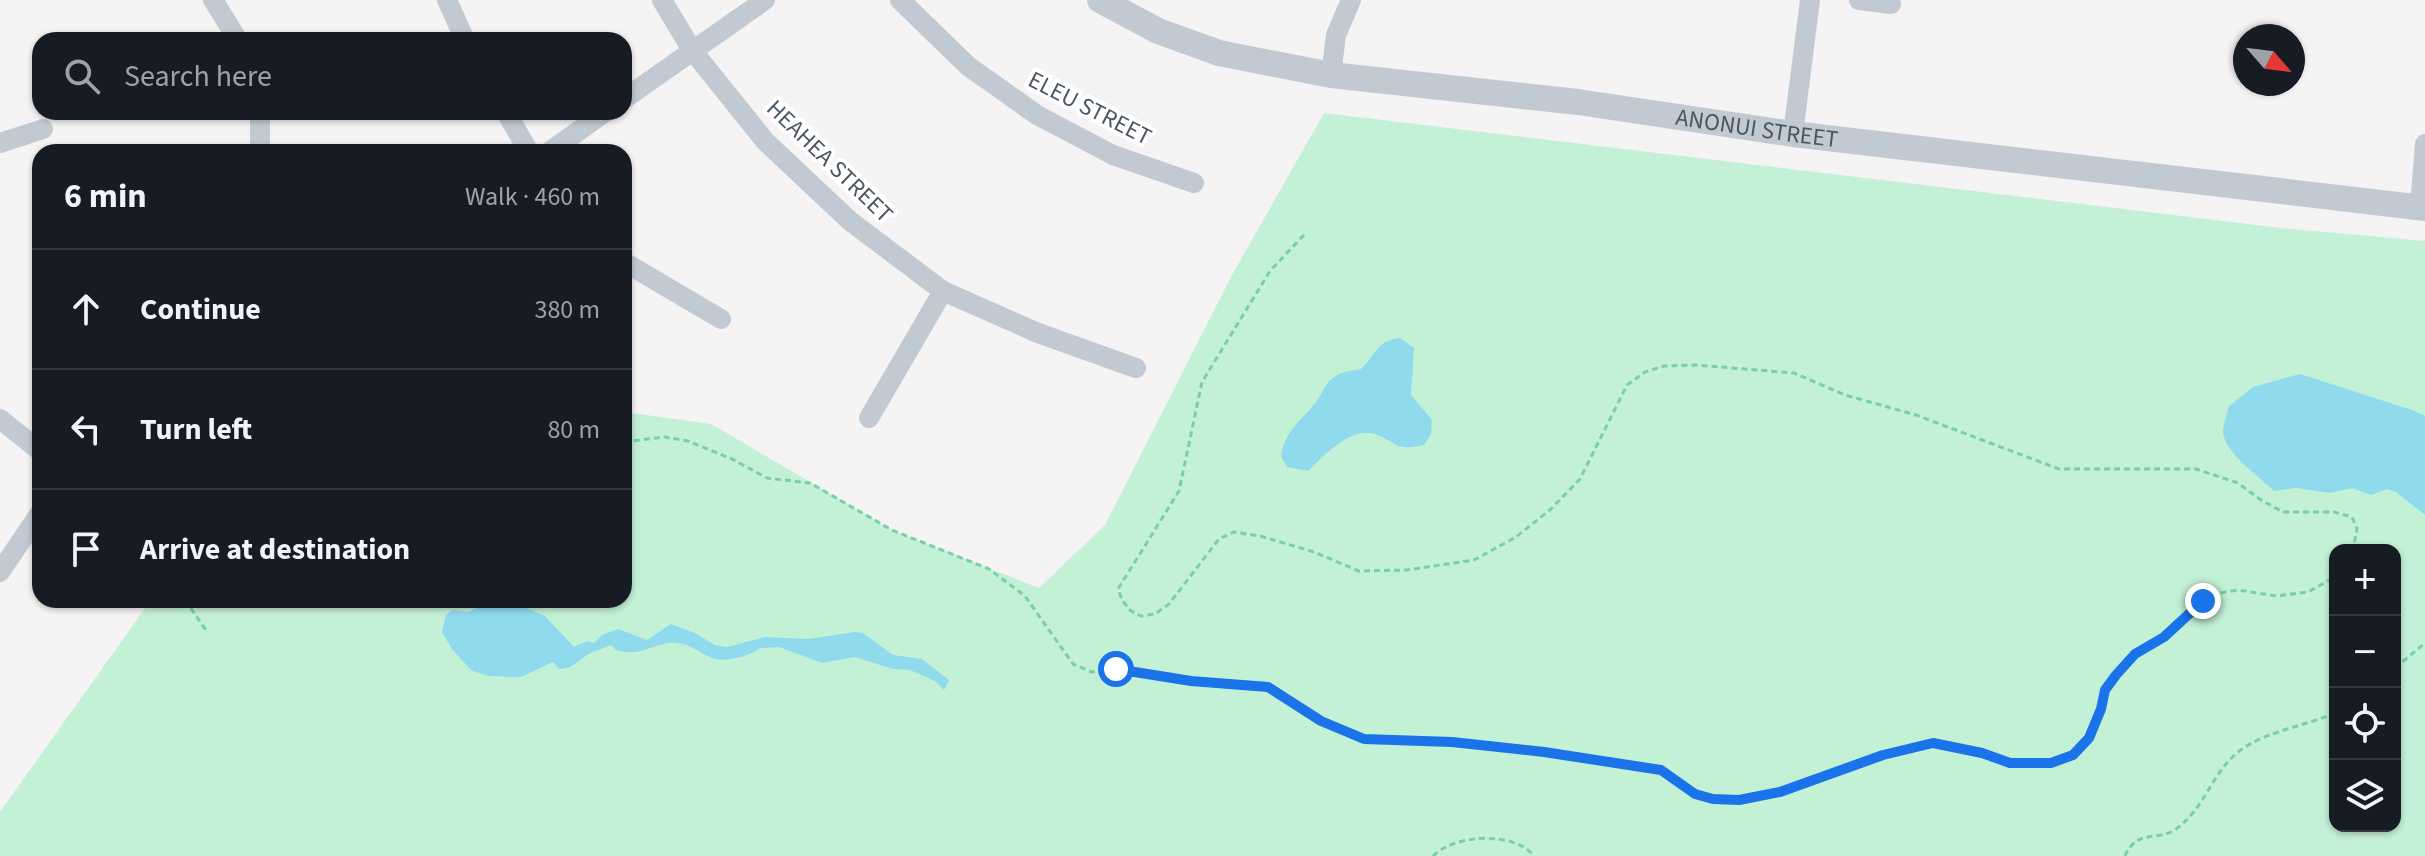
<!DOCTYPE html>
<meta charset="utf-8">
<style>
body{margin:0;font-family:"Source Sans 3",sans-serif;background:#20242c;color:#f1f3f6}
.controls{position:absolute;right:24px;bottom:24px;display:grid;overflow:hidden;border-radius:16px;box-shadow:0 2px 6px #0004}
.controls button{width:72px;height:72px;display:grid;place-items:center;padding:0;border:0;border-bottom:2px solid #363941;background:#171b24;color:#f1f3f6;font:40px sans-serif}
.compass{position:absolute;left:2233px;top:24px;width:72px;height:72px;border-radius:50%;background:#171b24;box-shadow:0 2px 6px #0004;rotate:118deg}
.stop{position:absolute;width:24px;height:24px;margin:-18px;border:6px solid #1a73e8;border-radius:50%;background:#fff}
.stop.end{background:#1a73e8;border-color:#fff;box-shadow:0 2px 8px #0008}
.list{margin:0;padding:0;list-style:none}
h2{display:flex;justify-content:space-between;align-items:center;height:104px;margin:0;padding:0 32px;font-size:34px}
h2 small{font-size:26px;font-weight:400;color:#9ea1a6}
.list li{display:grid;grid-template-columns:52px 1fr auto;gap:24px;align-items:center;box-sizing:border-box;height:120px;padding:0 32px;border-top:2px solid #363941}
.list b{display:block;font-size:30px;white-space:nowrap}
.list em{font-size:26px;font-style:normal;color:#9ea1a6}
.icon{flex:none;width:44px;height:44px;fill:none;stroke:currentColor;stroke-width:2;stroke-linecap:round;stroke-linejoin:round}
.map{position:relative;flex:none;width:2425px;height:856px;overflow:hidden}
.search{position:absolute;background:#171b24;box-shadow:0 2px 6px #0004;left:32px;top:32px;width:600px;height:88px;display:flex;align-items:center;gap:20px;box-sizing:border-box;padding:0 28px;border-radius:24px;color:#9ea1a6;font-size:30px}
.panel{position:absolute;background:#171b24;box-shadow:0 2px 6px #0004;left:32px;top:144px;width:600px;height:464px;border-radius:24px}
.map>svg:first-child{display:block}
.green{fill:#c3f1d5;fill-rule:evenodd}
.water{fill:#90daee}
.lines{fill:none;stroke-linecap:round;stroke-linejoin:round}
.path{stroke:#7ad0a6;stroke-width:3;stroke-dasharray:6 4;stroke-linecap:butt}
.minor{stroke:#c1cad2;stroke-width:20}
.tertiary{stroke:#c1cad2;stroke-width:26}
.route{stroke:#1a73e8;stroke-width:10}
.labels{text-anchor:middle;stroke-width:8;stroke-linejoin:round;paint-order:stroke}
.street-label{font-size:24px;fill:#4a5661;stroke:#fff}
</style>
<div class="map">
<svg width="2425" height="856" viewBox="0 0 2425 856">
<rect width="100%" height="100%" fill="#f5f3f3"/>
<!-- green -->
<path class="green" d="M1324,113l957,115 144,13v615h-2425v-44l151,-212h473v-188l87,12 181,106 147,58 66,-63 127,-250zM2335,550h60v276h-60z"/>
<!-- water -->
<g class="water">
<path d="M1400,338l14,10 -3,47 21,25 -1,14 -7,11c-28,6 -23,0 -47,-10 -25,-11 -53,21 -69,36l-21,-4 -6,-11c4,-26 21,-36 35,-54 7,-9 9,-20 20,-26 7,-5 17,-5 25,-7 15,-14 16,-29 39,-31z"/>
<path d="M2300,374l112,36 13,6v99l-29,-23 -9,-3 -16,6 -19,-7 -22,5 -34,-5 -22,3c-14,-14 -49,-37 -51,-59 0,-8 4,-18 6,-26l24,-19z"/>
<path d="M510,601l35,15 29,31 13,-6 7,2 8,-8 16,-6 29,11 24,-16 24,9 20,12 12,2 38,-10 43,2 47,-7 8,1 30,22 29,4 27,21 -5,10 -9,-9 -25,-11 -17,-1 -38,-12 -33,6 -43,-16 -19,1c-10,8 -36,15 -48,10 -13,-5 -21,-14 -35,-15 -25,-2 -31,15 -61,7l-5,-5c-7,3 -14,5 -20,8 -13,6 -16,16 -32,16l-6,-7 -32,15 -33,-1 -17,-6 -19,-21 -10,-17 4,-17 7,-5 15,2 18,-8z"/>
</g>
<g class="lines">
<!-- path -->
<g class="path">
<path d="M1304,235l-34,36 -68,111 -23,109 -61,98 4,11 9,11 10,5 14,-2 14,-10 50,-65 15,-7 26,4 54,16 45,19 48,-1 67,-10 42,-23 35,-28 29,-30 47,-94 18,-13 19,-6 32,-1 98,8 51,22 71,20 143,54h137l42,14 23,17 22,12h51l18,5 5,12 -4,21"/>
<path d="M624,442l40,-5 24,4 44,18 35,19 43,5 82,47 97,39 36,27 48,68 19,8 24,-3 75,12 77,6 53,34 43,18 88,3 92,10 117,18 34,24 18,5 26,1 41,-8 103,-37 50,-12 24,3 53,17h41l22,-8 16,-17 12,-29 4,-19 11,-15 19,-21 29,-17 39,-36 11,-7 24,-4 39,6 31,-4 27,-15"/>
<path d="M185,600l23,33"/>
<path d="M2395,668l30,-25"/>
<path d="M1433,856c22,-22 81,-25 101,0"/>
<path d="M2125,856c12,-28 33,-14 51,-27 29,-21 36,-56 62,-77 25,-20 67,-26 97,-39"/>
</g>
<!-- minor -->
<g class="minor">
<path d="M213,0l25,40"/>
<path d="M447,0l18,40"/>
<path d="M662,0l30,50 73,91 85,80 93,70 95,42 98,35"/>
<path d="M900,0l68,66 69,49 76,40 81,28"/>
<path d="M1859,0l32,4"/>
<path d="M1331,75l5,-40 15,-35"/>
<path d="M624,99l141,-99"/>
<path d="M260,112v40"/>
<path d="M506,112l23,40"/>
<path d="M1793,134l17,-134"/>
<path d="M0,143l43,-14"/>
<path d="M549,152l56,-40"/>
<path d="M2420,208l5,-64"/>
<path d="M624,262l97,57"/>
<path d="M869,418l74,-127"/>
<path d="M0,419l40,32"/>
<path d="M0,572l40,-59"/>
</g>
<!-- tertiary -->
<path class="tertiary" id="s1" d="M1100,0l58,31 61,22 112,22 247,27 215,32 632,74"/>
</g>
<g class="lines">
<!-- route -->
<path class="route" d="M1116,669l75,12 77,6 53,34 43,18 88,3 92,10 117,18 34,24 18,5 26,1 41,-8 103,-37 50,-12 49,10 28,10h41l22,-8 16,-17 12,-29 4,-19 11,-15 19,-21 29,-17 39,-36"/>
</g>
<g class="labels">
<!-- street labels -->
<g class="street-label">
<text transform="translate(1090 108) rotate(27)" y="8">ELEU STREET</text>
<text dy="8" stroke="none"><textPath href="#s1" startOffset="674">ANONUI STREET</textPath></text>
<text transform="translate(830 161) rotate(44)" y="8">HEAHEA STREET</text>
</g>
</g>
</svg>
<div class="controls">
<button>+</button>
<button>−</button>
<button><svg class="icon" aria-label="locate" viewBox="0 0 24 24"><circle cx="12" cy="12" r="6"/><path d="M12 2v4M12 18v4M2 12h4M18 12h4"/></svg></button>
<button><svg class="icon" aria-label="layers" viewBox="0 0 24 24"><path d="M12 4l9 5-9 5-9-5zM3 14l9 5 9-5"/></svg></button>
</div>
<svg class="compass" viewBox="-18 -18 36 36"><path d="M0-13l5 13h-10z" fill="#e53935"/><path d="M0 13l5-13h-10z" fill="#9ea1a6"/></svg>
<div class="stop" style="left:1116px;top:669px"></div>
<div class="stop end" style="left:2203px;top:601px"></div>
<div class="search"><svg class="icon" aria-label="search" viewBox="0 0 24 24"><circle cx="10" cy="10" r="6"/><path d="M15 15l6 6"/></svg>Search here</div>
<section class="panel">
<h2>6 min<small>Walk · 460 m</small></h2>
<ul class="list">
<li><svg class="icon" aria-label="ahead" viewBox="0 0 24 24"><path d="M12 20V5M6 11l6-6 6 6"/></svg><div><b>Continue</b></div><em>380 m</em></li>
<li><svg class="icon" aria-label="left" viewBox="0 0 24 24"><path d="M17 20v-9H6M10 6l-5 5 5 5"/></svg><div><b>Turn left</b></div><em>80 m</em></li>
<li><svg class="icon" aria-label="arrive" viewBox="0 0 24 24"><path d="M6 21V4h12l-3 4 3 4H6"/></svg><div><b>Arrive at destination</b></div></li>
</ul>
</section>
</div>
